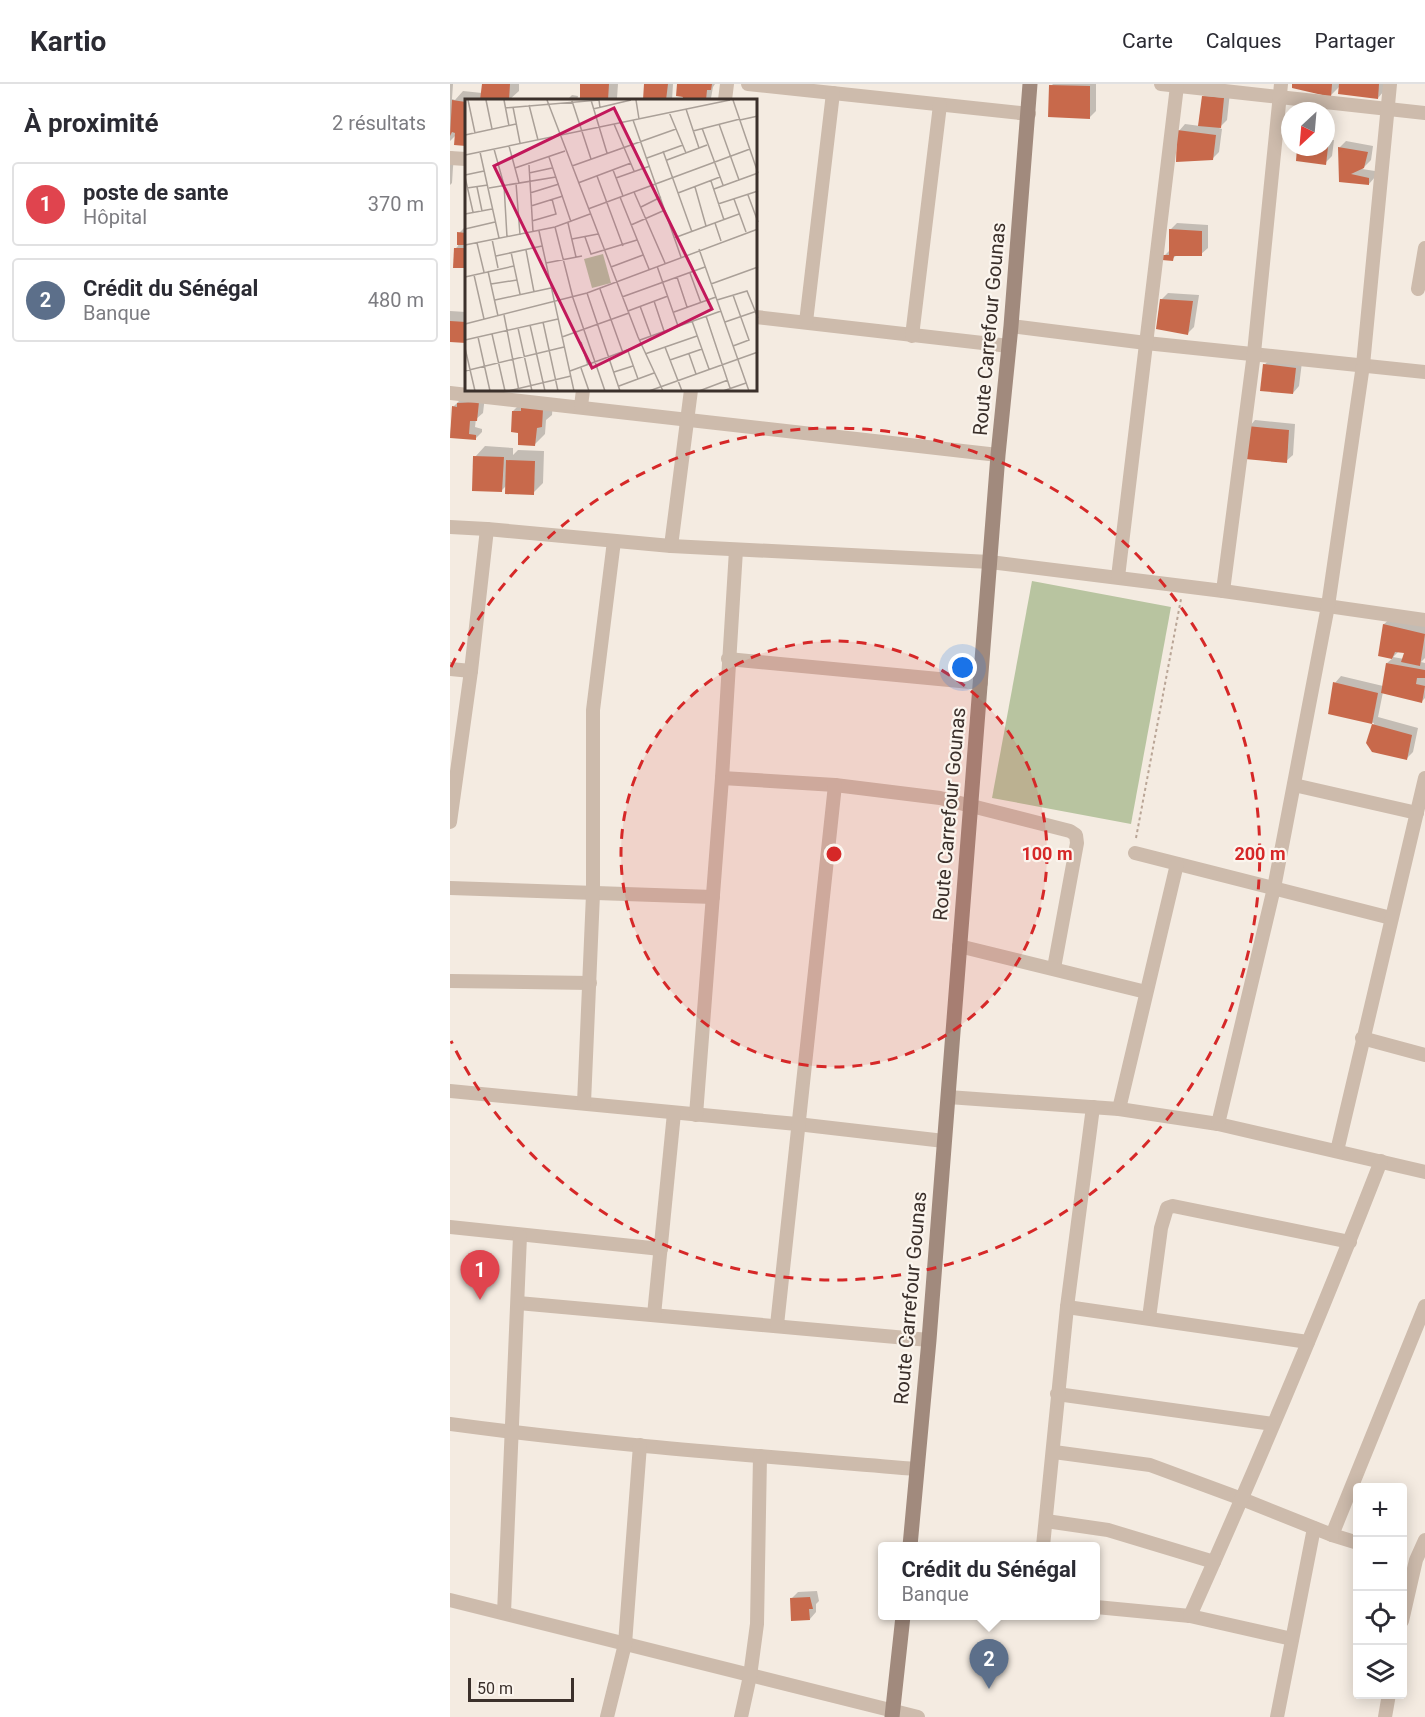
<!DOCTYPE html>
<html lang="fr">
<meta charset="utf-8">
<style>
body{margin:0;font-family:Roboto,sans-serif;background:#f2f2f3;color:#2b2b33}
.controls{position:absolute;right:18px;bottom:18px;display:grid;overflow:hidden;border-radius:6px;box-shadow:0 3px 15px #0003}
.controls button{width:54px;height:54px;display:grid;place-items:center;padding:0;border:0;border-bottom:2px solid #e1e1e2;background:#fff;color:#2b2b33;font:30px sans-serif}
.compass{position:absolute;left:831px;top:18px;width:54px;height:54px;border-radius:50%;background:#fff;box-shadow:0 3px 15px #0003;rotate:206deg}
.scale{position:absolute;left:18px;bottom:15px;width:106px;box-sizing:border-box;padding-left:6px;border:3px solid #3b302b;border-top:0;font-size:16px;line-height:21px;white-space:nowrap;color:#3b302b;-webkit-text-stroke:4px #fbf5ee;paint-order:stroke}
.you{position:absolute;left:513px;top:584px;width:21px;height:21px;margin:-15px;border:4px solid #fff;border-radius:50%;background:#1a73e8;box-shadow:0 0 0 9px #1a73e833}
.badge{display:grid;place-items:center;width:39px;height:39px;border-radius:50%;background:#ea580c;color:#fff;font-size:20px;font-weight:700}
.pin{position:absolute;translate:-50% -50px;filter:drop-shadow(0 2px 3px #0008)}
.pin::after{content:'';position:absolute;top:32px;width:21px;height:18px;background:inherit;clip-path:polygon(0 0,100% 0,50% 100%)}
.popup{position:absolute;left:428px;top:1458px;width:222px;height:78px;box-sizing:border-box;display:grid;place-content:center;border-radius:6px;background:#fff;filter:drop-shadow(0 2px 4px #0005);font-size:20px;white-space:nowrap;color:#7c7c81}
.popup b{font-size:22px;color:#2b2b33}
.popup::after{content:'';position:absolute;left:50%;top:100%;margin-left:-12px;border:12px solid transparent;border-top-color:#fff}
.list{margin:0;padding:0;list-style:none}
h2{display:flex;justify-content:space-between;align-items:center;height:78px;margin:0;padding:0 24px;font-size:26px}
h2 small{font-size:20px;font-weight:400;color:#7c7c81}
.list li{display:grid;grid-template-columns:39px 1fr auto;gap:18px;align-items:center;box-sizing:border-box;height:84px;margin:0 12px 12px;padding:0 12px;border:2px solid #e1e1e2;border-radius:6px}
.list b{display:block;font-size:22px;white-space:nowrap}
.list p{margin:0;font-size:20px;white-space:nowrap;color:#7c7c81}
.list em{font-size:20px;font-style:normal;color:#7c7c81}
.icon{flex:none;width:33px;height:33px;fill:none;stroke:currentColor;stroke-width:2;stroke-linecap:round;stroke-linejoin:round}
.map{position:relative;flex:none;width:975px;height:1633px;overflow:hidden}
header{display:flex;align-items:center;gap:36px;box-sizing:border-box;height:84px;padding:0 30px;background:#fff;border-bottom:2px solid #e1e1e2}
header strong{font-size:28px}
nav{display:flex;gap:33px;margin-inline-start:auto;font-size:21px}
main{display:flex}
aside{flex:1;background:#fff}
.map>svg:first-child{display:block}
.green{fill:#b8c4a0}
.shadow{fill:#0003;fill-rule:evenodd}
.building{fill:#c8694b}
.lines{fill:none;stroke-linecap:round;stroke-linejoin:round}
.path{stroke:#b9a596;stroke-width:2;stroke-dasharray:3 3;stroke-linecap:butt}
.minor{stroke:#cdbbac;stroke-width:14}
.secondary{stroke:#a18a7d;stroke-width:15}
.ring{fill:none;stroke:#d62828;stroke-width:3;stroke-dasharray:10 8}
.labels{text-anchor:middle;stroke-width:4.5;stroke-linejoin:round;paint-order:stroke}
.street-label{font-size:20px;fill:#3b302b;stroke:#fbf5ee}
.inset-road{fill:none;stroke:#aaa098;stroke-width:1.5}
.view{fill:#c2185b;fill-opacity:0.15;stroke:#c2185b;stroke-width:3}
.inset-edge{fill:none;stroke:#3b302b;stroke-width:3}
.centre{fill:#d62828;stroke:#fbf5ee;stroke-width:3}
.ring-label{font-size:18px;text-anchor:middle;font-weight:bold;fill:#d62828;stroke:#fbf5ee;stroke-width:4.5;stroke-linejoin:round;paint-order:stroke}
</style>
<header>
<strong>Kartio</strong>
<nav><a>Carte</a><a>Calques</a><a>Partager</a></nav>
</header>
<main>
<aside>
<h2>À proximité<small>2 résultats</small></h2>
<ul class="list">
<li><span class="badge" style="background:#e0444e">1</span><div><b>poste de sante</b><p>Hôpital</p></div><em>370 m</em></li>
<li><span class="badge" style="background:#5c6f8a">2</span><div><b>Crédit du Sénégal</b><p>Banque</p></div><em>480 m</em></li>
</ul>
</aside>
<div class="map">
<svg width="975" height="1633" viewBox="0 0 975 1633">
<rect width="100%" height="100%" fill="#f4ebe1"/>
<!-- green -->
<path class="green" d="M582,497l139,26 -40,217 -139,-26z"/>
<!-- shadow -->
<g class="shadow">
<path d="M0,0h3l-1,15 3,1 8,-9 19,2 1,-9h36v7l-10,9h-43v45l-10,-2 1,-9 -7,7z"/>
<path d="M132,0h36l-1,14 -2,2h-34z"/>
<path d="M196,0h27l-1,16h-28z"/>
<path d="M229,0h36l-2,3 -2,11 -2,2h-25l1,-4z"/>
<path d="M603,0h43v27l-7,7 -38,-32z"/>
<path d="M844,0h91l-1,7 -6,7 -38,-12 -9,9z"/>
<path d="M760,6l20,2 -3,28 -8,8 3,1 -3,23 -7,7 -33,-28 6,-7 15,2 3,-30z"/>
<path d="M122,11l6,1 -1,4h-10z"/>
<path d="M876,56h8l-2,16 -7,7 -26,-16h27z"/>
<path d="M896,57l27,5 -2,14 -9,9 13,2v6l-6,7 -29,-3 -1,-33z"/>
<path d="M0,67l4,1 -2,31 -2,2z"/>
<path d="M727,139l31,2v23l-7,6 -24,1 -5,4 -8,-3 7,-7 -1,-19z"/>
<path d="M16,142v41l-11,-1v-17l3,-3 1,-13z"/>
<path d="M718,209l31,2 -5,32 -6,6 -27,-33z"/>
<path d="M0,227l16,1v29l-16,-1z"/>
<path d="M821,275l31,3 -3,24 -6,7 -29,-28z"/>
<path d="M35,312l-2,17 -7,6 -1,8 7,2v3l-7,7 -25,-3 3,-29 7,-7z"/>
<path d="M103,315l-1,16 -6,5 -1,14 -10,10 -15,-12 -7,-21 10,-10z"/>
<path d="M805,336l40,4 -2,31 -7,6 -37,-34z"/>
<path d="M35,362l28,2v7l5,-5 26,1 -1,32 -10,10 -27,-7 -4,4 -27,-33z"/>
<path d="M941,534l34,8v32l-4,4 4,1v35l-3,3 -39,-9 -5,25 40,11 -5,24 -7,7 -38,-16 6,-20 -44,-10 5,-30 6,-7 42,10 4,-23 6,-5 -14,-3 5,-31zM949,567h7l-2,8 -11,-2z"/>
<path d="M367,1507l2,10 -3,3v8l-6,7 -19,-20 7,-7z"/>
</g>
<!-- building -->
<g class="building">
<path d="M32,0h28l-1,16h-29z"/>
<path d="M130,0h29l-1,16h-28z"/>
<path d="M194,0h24l-2,16h-23z"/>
<path d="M227,0h35l-1,6h-4l-1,10h-24l1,-3 -7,-1z"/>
<path d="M842,0h40l-1,13 -39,-9z"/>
<path d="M889,0h40l-1,15 -40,-5z"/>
<path d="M599,1l41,1v33l-42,-2z"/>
<path d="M752,12l22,2 -3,30 -23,-2z"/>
<path d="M2,16l14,2v44l-12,-1 1,-12 -3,-1 -2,4z"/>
<path d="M727,46l39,5 -3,25 -37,2z"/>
<path d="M847,63h31l-2,18 -30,-4z"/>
<path d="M888,63l30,5 -4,16 -13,6 18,4v7l-30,-3z"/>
<path d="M719,145l33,2v25h-28l-1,5 -11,-1 1,-5h6z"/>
<path d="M7,148l9,1v12h-9z"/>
<path d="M4,164h12v20h-13z"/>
<path d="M710,215l33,2 -5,34 -32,-6z"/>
<path d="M0,237l16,1v21l-16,-1z"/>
<path d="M813,280l33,4 -3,26 -33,-3z"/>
<path d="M29,318l-2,19h-7l-1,13 7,1v5l-26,-2 2,-32 5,1v-4z"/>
<path d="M71,323l22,2 -1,18 -5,1 -2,18 -17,-1v-12l-7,-1 1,-21h9z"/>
<path d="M797,342l42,4 -2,33 -42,-4z"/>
<path d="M23,372l31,1 -2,35 -30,-1z"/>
<path d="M56,376l29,1 -1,34 -29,-1z"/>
<path d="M933,540l42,10 -5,32 -19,-4 3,-9 -9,-1 -3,7 -14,-3z"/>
<path d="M936,579l39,7v8h-8l-1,6 9,2 -3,17 -41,-10z"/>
<path d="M883,598l45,11 -6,31 -44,-10z"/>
<path d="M922,640l40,11 -5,25 -35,-8 -6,-9z"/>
<path d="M360,1513l3,12h-4l1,11 -19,1 -1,-23z"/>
</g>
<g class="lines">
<!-- path -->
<path class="path" d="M686,754l45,-239"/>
<!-- minor -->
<g class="minor">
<path d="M298,0l281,30"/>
<path d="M711,0l264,29"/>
<path d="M275,16l2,-16"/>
<path d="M0,74l16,1"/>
<path d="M968,205l7,-41"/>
<path d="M306,233l253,29"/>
<path d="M356,238l27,-229"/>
<path d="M561,242l135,17 279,29"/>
<path d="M462,252l28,-231"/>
<path d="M0,309l548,62"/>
<path d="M131,322l2,-16"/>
<path d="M0,443l37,2 184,17 319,16 233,29 202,29"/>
<path d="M221,462l20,-156"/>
<path d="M668,493l59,-491"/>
<path d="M773,507l31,-238 27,-269"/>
<path d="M278,575l253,24"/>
<path d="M0,585l21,2"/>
<path d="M272,694l113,7 105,13 130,33 6,4 1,8 -23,125"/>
<path d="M844,701l123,28"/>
<path d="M0,738l21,-151 16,-142"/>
<path d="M685,769l256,65"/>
<path d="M0,804l263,9"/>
<path d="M509,862l187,46"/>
<path d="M0,897l140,2"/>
<path d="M912,954l63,17"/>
<path d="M0,1007l347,33 147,17"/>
<path d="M498,1013l171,12 99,15 207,48"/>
<path d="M134,1019l9,-209v-184l21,-169"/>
<path d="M669,1025l58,-245"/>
<path d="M246,1031l26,-337 14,-228"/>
<path d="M768,1040l56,-236 54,-282 35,-241 27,-281"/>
<path d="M887,1067l88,-373"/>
<path d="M0,1143l211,22"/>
<path d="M68,1219l411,37"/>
<path d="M617,1223l241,35"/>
<path d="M204,1231l20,-202"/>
<path d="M699,1234l12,-90 6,-20 6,-2 177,36"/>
<path d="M327,1241l58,-540"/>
<path d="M607,1310l216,30"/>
<path d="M0,1340c155,21 311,32 467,45"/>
<path d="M604,1368l96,13 92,34 90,36 26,8"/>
<path d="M596,1437l62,9 106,32"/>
<path d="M882,1451l93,-229"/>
<path d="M593,1462l24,-239 26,-200"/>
<path d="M0,1516l468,117"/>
<path d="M646,1523l94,9 102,23"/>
<path d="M54,1529l16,-377"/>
<path d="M740,1532c67,-150 131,-301 191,-455"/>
<path d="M952,1537l14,-61 9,-20"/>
<path d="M157,1633l18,-73 15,-199"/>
<path d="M291,1633l9,-41 7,-52 3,-168"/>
<path d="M827,1633l37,-189"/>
<path d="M935,1633l4,-23"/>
</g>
<!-- secondary -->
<g class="secondary">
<path d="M460,1462l19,-206 69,-885 13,-129 19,-242"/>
<path d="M442,1633l11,-101"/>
</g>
</g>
<!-- distance rings -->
<circle cx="384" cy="770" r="213" fill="#d62828" fill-opacity=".12"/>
<g class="ring">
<circle cx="384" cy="770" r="213"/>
<path d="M1 583A426 426 0 1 1 1 957"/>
</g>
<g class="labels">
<!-- street labels -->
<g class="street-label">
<text transform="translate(539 245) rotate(-85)" y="7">Route Carrefour Gounas</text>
<text transform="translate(499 730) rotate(-85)" y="7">Route Carrefour Gounas</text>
<text transform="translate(460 1214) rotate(-85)" y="7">Route Carrefour Gounas</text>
</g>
</g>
<!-- overview -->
<g transform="translate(15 15)">
<rect width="292" height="292" fill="#f4ebe1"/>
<path d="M138,155l8,29 -19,5 -8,-29z" fill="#b8c4a0"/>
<path class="inset-road" d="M3,1l7,33M21,1l6,29M39,1l5,26M82,1l91,237 25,54M126,1l16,53M171,1l3,19M268,1l25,73M107,2l19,58M64,6l9,35M48,8l7,36M40,9l94,-8 1,8M128,10l38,-9M221,10l13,39M204,13l17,41M168,21l48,137M275,21l18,-4M149,25l20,47M254,25l20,56M237,29l21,57M228,32l47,-12M0,36l51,-11M44,47l10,37M29,50l10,36 3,52M198,52l29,81M15,53l19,86M0,56l265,-55M84,58l22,65M182,59l36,-13M202,61l40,-15M64,66l4,67M107,67l104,-37M50,69l50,-17M148,71l10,26M64,74l23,-5M0,76l19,-4M132,77l26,70M0,78l8,35M151,79l34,-12M246,82l13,39M51,84l4,52M113,84l53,-20M12,88l5,24M230,88l11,39M2,89l21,-3M24,89l67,-11M249,90l44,-16M169,93l31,71M65,94l29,-9M213,94l42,-16M283,96l10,27M155,98l29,72M269,100l12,33M253,105l40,-13M66,107l32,-10M176,108l20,-10M123,110l162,-60M0,115l27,-5M67,122l24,-7 -4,-15M103,124l8,34M250,124l6,18M166,126l34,-15M90,128l18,71 32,93M0,130l30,-7M74,132l35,160M120,138l6,17 46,-14M209,139l65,-24M27,140l6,29M107,140l26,-5M12,144l7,29M0,146l90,-18 35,-13M234,150l50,142M61,151l8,42M46,153l9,42M31,157l46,-10M81,164l36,-7M192,167l21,60M146,168l32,-12M23,172l10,45M225,174l11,30M9,176l10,44M0,178l49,-11M212,178l10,30M26,185l26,-4M246,185l47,-17M135,190l23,64M122,194l33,98M157,198l83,-30M30,201l56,-12M252,201l30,-9 11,27M189,202l10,30M175,207l11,30M163,212l40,-15M209,213l42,-15M39,216l15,76M241,217l24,72M227,222l17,48M78,223l15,69M260,223l32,-11M0,225l122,-31 171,-64M65,226l15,66M53,229l14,63M27,235l13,57M13,238l12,54M97,238l67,-24M0,241l93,-21M175,241l81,-29M116,243l7,23M268,247l16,-6 -16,-45M200,248l17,44M0,249l10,43M163,252l10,28M180,255l52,-18M224,255l7,20M205,261l32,-11M116,269l8,23M0,272l99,-24M105,272l71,-26M149,273l19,-6M154,287l35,-13M43,292l63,-15M184,292l109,-39M234,292l29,-11M258,292l23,-8"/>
<path class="view" d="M149,9l98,201 -120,59 -98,-202z"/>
<rect width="292" height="292" class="inset-edge"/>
</g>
<circle cx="384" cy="770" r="9" class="centre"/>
<g class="ring-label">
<text x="597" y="776">100 m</text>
<text x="810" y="776">200 m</text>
</g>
</svg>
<div class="controls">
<button>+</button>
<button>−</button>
<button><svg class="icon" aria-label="locate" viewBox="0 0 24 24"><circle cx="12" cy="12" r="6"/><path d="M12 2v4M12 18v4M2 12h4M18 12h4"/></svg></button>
<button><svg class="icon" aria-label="layers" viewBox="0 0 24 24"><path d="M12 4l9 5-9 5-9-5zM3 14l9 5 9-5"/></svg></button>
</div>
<svg class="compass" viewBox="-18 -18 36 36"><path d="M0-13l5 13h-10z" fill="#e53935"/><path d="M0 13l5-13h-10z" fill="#7c7c81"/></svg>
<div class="scale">50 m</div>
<div class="you"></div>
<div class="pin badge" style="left:30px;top:1216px;background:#e0444e">1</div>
<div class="pin badge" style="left:539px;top:1605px;background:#5c6f8a">2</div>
<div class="popup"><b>Crédit du Sénégal</b>Banque</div>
</div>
</main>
